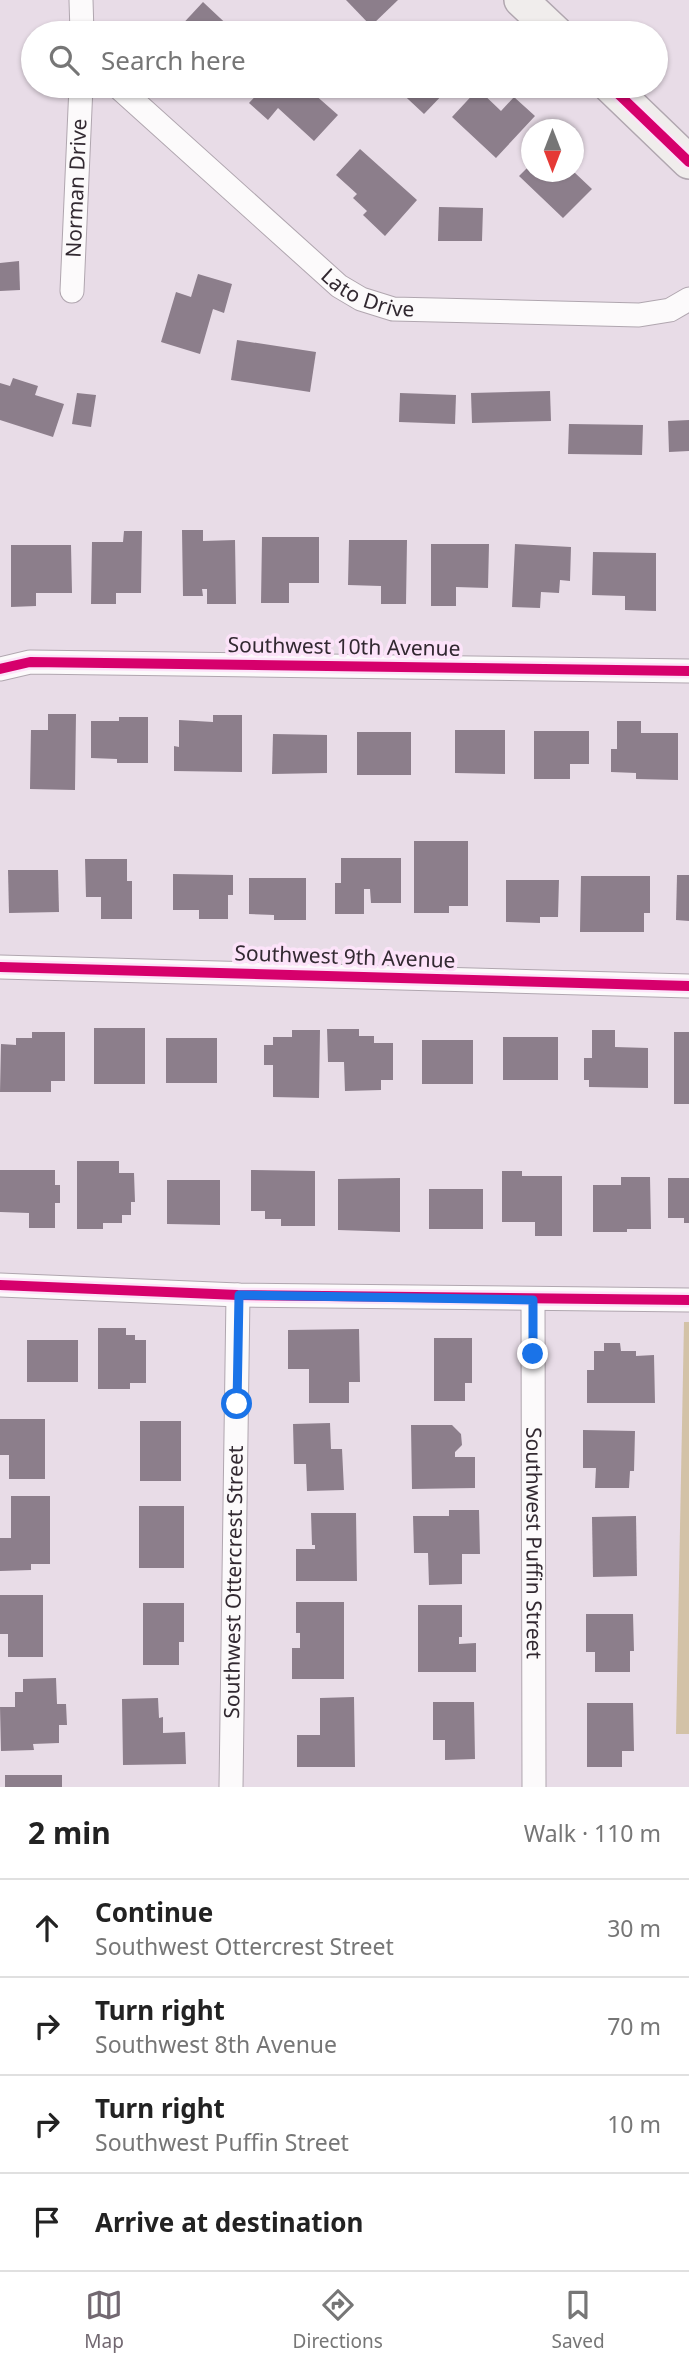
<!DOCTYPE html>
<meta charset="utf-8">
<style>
body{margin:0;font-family:"Noto Sans",sans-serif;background:#f6f6f6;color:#222}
.compass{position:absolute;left:521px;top:119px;width:63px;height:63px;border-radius:50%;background:#fff;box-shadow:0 2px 5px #0004;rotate:180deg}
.stop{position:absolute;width:21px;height:21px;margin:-16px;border:5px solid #1a73e8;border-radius:50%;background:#fff}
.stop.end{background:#1a73e8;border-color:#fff;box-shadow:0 2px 7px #0008}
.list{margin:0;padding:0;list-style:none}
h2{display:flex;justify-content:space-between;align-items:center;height:91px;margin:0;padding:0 28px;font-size:30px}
h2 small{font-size:23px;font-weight:400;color:#767676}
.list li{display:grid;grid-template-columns:46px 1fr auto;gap:21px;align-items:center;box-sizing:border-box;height:98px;padding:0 28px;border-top:2px solid #e0e0e0}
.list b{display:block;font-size:26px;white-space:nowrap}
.list p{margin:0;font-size:23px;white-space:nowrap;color:#767676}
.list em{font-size:23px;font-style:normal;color:#767676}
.icon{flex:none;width:38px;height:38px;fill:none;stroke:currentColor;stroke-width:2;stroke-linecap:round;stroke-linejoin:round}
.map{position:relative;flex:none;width:689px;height:1787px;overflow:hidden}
.search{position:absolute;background:#fff;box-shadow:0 2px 5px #0004;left:21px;right:21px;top:21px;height:77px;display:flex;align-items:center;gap:18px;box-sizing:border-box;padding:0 24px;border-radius:38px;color:#767676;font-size:26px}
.sheet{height:483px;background:#fff}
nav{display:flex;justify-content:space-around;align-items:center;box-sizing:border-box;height:98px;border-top:2px solid #e0e0e0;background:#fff;font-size:19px;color:#767676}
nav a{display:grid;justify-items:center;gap:4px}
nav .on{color:#726871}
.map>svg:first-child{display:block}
.green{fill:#d3c2a7}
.building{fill:#8c7e8b}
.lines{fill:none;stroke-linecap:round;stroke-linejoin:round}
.street-casing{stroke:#b0a6af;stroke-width:25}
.secondary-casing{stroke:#b0a6af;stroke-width:36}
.street{stroke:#fcfafb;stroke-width:23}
.secondary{stroke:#f0edec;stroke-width:33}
.cycleway-casing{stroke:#fce3f9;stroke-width:15}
.cycleway{stroke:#d6006c;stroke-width:10}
.route{stroke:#1a73e8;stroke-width:9}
.labels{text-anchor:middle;stroke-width:7;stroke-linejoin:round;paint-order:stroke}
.street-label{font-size:21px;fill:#322931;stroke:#fce3f9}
</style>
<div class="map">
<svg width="689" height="1787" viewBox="0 0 689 1787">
<rect width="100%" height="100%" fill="#e8dce7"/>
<!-- green -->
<path class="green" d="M684,1322h5v412h-13z"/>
<!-- building -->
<g class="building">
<path d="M346,0h52l-27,26z"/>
<path d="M203,2l33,31h-55l-4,-3z"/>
<path d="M409,25l9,8h-17z"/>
<path d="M265,86h40l33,29 -24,26 -36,-33 -10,12 -19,-17z"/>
<path d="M394,86h49l4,4 -23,24z"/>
<path d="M478,89l23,22 13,-14 21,19 -39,42 -44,-41z"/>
<path d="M360,149l57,51 -32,36 -22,-21 4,-4 -14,-13 4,-4 -21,-19z"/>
<path d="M532,163v9h42l18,17 -29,29 -44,-42z"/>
<path d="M439,207l44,1 -1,33h-44z"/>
<path d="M19,261l1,29 -20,1v-28z"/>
<path d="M198,274l34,10 -8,29 -11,-4 -13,45 -39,-12 15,-50 15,5z"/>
<path d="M237,340l79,12 -6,40 -79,-12z"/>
<path d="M13,378l25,8 -3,9 29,9 -11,33 -53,-17v-37l10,3z"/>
<path d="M550,391l1,30 -79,2 -1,-30z"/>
<path d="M77,393l19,2 -5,32 -19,-3z"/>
<path d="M400,393l56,2 -1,29 -56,-2z"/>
<path d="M689,420v31l-20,1 -1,-31z"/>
<path d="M569,424l74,1 -1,30 -74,-1z"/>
<path d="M182,530h21v11l32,-1 1,64h-29v-15h-5l1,7h-20z"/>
<path d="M124,531h18l-1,62h-25v11h-25l1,-62h31z"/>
<path d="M262,537h57v46h-30v20h-28z"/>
<path d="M349,540h58l-1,64h-25v-18l-33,-1z"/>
<path d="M431,544h58l-1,44 -32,-1v19h-25z"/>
<path d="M515,544l56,3 -1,34 -10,-1 -1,13 -18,-1 -1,16 -28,-1z"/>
<path d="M11,545h60l1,48h-36v13l-25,1z"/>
<path d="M593,552l63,1v58l-31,-1v-14l-33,-1z"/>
<path d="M48,714h28l-1,76 -45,-1 1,-59h17z"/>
<path d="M213,715h29v57l-68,-1v-25l5,1v-27l34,2z"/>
<path d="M119,717h29v46h-31v-4l-26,-1v-37h28z"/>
<path d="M617,721h24v12h37v47l-42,-1v-6l-25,-1v-23h6z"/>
<path d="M455,730h50v44l-50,-1z"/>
<path d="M534,731h55v33h-19v15h-36z"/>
<rect x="357" y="732" width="54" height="43"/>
<path d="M273,734l54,1v38l-55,1z"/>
<path d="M414,841h54v65h-19v7h-35z"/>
<path d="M341,858h60v45h-30l-1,-14h-6v25h-29v-31h6z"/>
<path d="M85,859h42v22h5v38h-31v-22h-15z"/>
<path d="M8,870h50l1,42 -50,1z"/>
<path d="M173,874l60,1v20h-5v24h-29v-9h-26z"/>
<path d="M677,875h12v46l-13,-1z"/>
<path d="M581,876h69v37h-6v19h-64z"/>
<path d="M249,878h57v42h-32v-5l-25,-1z"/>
<path d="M506,880h53l-1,37h-18v6l-34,-1z"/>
<rect x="94" y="1028" width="51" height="56"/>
<path d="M327,1029h32v7h15v7h19v37h-12v10l-36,1 -1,-29h-16z"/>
<path d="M292,1030h28l-1,68 -46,-1v-32h-9v-20h9v-8h19z"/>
<path d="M592,1030h23v17l33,1v40l-59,-1v-7h-5v-22h8z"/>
<path d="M32,1032h33v49h-14v11h-51l1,-48 15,1v-7h16z"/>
<rect x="674" y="1032" width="15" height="72"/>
<rect x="503" y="1037" width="55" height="43"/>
<rect x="166" y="1038" width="51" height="45"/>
<rect x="422" y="1040" width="51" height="44"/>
<path d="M77,1161h42v12h15l1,29h-4v13h-9v8h-19v6h-26z"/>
<path d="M0,1170h55v15h5v18h-5v25h-26v-15l-29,-1z"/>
<path d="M251,1170l64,1v55h-34v-7h-16v-8h-14z"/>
<path d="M502,1171h20v5h40v60h-27v-14h-33z"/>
<path d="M621,1177h29l1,52h-24v3h-34v-47h28z"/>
<path d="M400,1178v54l-62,-2v-51z"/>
<path d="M668,1178h21v45h-5v-5h-16z"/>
<path d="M167,1180h53v45l-53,-1z"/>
<rect x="429" y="1189" width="54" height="40"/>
<path d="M98,1328h28v7h9v5h11v43h-16v6h-32z"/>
<path d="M359,1329l1,53h-11v21h-40v-34h-21v-39z"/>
<path d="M434,1338h38v45h-7v18h-31z"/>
<rect x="27" y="1340" width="51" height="42"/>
<path d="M604,1343h16l1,8h15v5l18,-1 1,48h-68v-33h7v-19h10z"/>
<path d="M0,1419h45v60h-36v-24h-9z"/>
<rect x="140" y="1421" width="41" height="60"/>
<path d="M330,1423l1,26h11l2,41 -37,1 -1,-27h-12l-1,-40z"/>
<path d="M411,1425h41l9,9 1,11 -7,7v5h20v31l-63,1z"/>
<path d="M583,1430l52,1 -1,40h-4l-1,17h-34l1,-20h-13z"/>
<path d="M11,1496h39v68h-19v6l-31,1v-33h11z"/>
<rect x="139" y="1506" width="45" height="62"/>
<path d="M449,1510h30l1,44h-18v30l-33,1 -1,-32h-14l-1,-37h36z"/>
<path d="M311,1513h45l1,68h-61v-32h19v-4h-3z"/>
<path d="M636,1516l1,60 -44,1 -1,-60z"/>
<path d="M0,1595h43v62h-35v-23h-8z"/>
<path d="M296,1602h48v77h-52v-31h8v-15h-4z"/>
<path d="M143,1603h41v39h-5v23h-36z"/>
<path d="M418,1605h44v32h-3v7l17,-1v29h-58z"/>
<path d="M586,1614h47l1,37h-4v21h-35v-20h-9z"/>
<path d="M56,1678l1,26h9l1,21h-8v18l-26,1 1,6 -33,1 -1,-44h15v-15h8v-13z"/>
<path d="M354,1697l1,70h-58v-32h23v-37z"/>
<path d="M158,1698l1,20 4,-1v16l22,-1 1,32 -63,1 -1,-66z"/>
<path d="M433,1702h41l1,57 -30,1v-20h-12z"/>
<path d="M587,1703h46l1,48h-12v16h-35z"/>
<rect x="5" y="1775" width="57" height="12"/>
</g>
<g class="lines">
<defs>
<g id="street">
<path d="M81,0l1,33"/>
<path id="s1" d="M117,86l222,200 22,13 32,10 246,6 31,-5 19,-11"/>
<path id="s2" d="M72,291l9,-205"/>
<path d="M0,669l30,-7 659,9"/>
<path d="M0,967l689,19"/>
<path d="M0,1285l238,10 451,5"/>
<path id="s3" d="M533,1300l1,487"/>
<path id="s4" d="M231,1787l7,-492"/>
</g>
<g id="secondary">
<path d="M521,0l35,33"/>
<path d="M610,86l79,76"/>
</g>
</defs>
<!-- street casing -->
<use href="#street" class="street-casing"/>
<!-- secondary casing -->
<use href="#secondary" class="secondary-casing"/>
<!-- street -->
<use href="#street" class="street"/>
<!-- secondary -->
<use href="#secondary" class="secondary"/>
<defs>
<g id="cycleway">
<path d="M610,86l79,76"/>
<path d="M0,669l30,-7 659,9"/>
<path d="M0,967l689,19"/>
<path d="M0,1285l238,10 451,5"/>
</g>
</defs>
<!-- cycleway casing -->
<use href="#cycleway" class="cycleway-casing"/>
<!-- cycleway -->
<use href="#cycleway" class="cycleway"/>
</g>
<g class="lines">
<!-- route -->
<path class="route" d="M237,1404l2,-109 294,5v54"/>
</g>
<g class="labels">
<!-- street labels -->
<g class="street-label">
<text dy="7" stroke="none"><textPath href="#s2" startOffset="103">Norman Drive</textPath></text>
<text dy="7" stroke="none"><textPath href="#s1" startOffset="329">Lato Drive</textPath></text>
<text transform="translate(344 647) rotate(1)" y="7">Southwest 10th Avenue</text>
<text transform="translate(345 957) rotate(2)" y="7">Southwest 9th Avenue</text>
<text dy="7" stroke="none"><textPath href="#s3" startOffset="243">Southwest Puffin Street</textPath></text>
<text dy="7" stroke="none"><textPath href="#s4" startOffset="205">Southwest Ottercrest Street</textPath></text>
</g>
</g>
</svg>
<svg class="compass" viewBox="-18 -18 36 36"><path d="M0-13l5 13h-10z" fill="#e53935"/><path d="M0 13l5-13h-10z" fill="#767676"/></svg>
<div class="stop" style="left:237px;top:1404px"></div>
<div class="stop end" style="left:533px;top:1354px"></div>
<div class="search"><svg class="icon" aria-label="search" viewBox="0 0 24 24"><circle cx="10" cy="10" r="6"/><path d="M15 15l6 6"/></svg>Search here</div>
</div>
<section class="sheet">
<h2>2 min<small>Walk · 110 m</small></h2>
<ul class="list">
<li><svg class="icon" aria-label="ahead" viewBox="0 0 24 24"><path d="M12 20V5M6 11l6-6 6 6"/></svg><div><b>Continue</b><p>Southwest Ottercrest Street</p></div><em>30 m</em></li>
<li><svg class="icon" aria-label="right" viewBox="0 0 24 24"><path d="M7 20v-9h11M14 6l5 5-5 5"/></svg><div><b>Turn right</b><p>Southwest 8th Avenue</p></div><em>70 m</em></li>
<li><svg class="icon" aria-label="right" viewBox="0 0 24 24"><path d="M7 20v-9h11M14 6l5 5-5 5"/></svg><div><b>Turn right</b><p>Southwest Puffin Street</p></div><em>10 m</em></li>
<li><svg class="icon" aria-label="arrive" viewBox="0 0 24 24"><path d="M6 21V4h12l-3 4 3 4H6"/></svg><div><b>Arrive at destination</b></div></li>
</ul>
</section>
<nav>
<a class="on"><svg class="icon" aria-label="map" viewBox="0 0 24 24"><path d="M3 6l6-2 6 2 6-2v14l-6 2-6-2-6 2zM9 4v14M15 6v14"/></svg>Map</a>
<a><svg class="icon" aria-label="directions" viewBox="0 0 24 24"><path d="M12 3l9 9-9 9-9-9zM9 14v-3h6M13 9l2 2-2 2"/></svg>Directions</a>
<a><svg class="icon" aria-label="saved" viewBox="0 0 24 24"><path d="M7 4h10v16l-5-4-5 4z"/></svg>Saved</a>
</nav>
